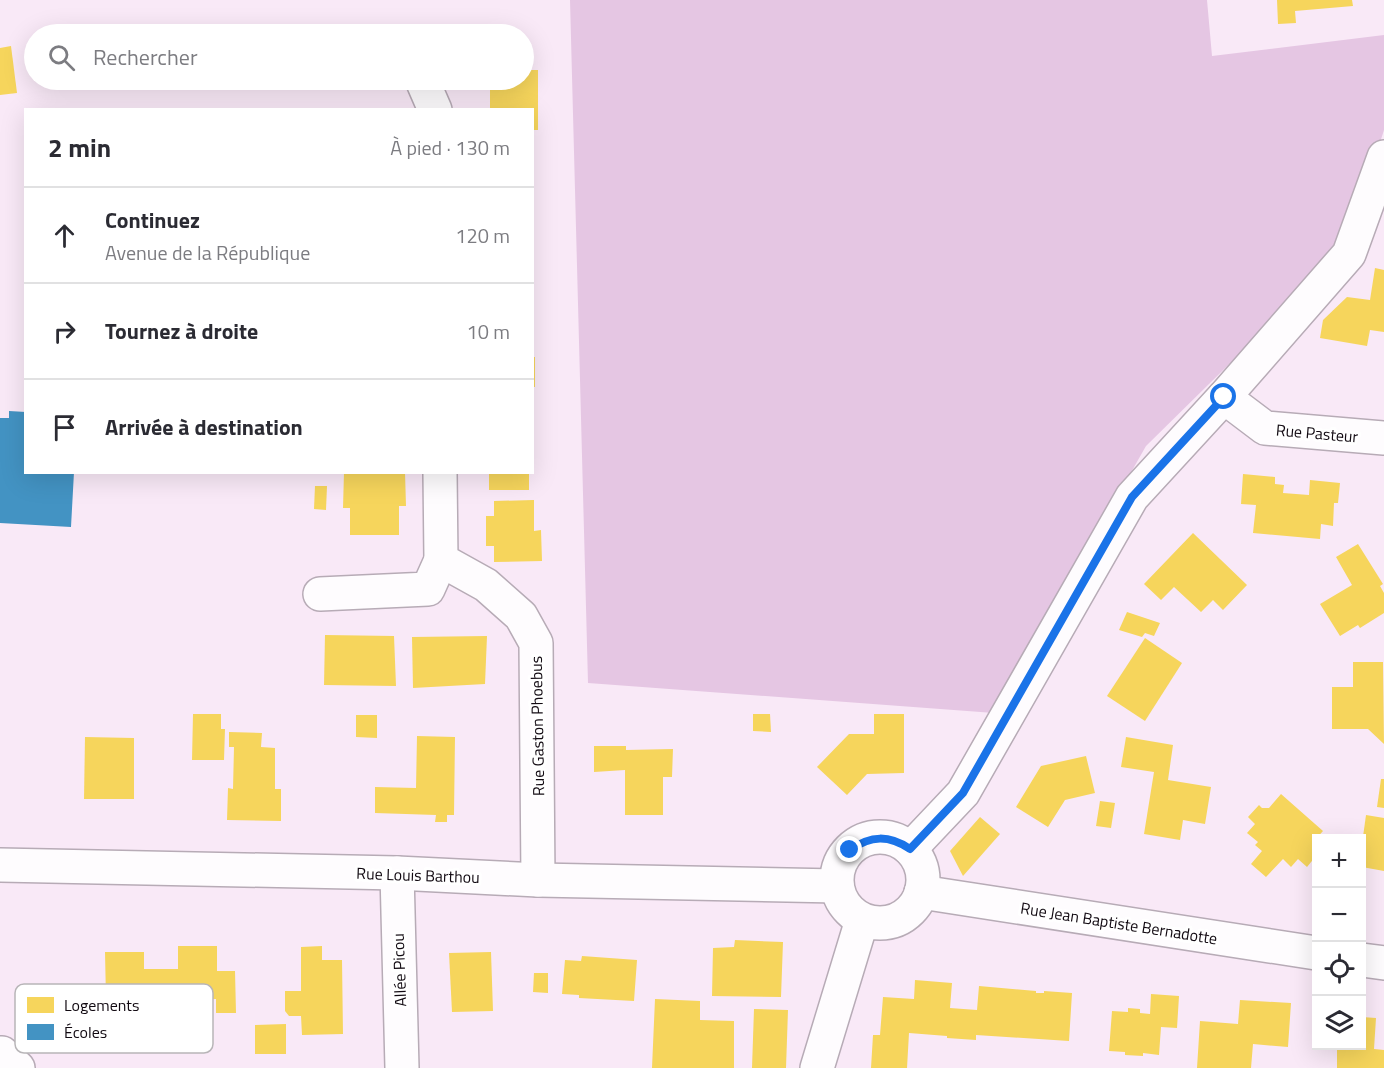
<!DOCTYPE html>
<html lang="fr">
<meta charset="utf-8">
<style>
body{margin:0;font-family:"Titillium Web",sans-serif;background:#f7f7f7;color:#2b2b33}
.controls{position:absolute;right:18px;bottom:18px;display:grid;overflow:hidden;border-radius:0px;box-shadow:0 6px 24px #0002}
.controls button{width:54px;height:54px;display:grid;place-items:center;padding:0;border:0;border-bottom:2px solid #e1e1e2;background:#fff;color:#2b2b33;font:30px sans-serif}
.stop{position:absolute;width:18px;height:18px;margin:-14px;border:4px solid #1a73e8;border-radius:50%;background:#fff}
.stop.end{background:#1a73e8;border-color:#fff;box-shadow:0 2px 6px #0008}
.list{margin:0;padding:0;list-style:none}
h2{display:flex;justify-content:space-between;align-items:center;height:78px;margin:0;padding:0 24px;font-size:26px}
h2 small{font-size:20px;font-weight:400;color:#7c7c81}
.list li{display:grid;grid-template-columns:39px 1fr auto;gap:18px;align-items:center;box-sizing:border-box;height:96px;padding:0 24px;border-top:2px solid #e1e1e2}
.list b{display:block;font-size:22px;white-space:nowrap}
.list p{margin:0;font-size:20px;white-space:nowrap;color:#7c7c81}
.list em{font-size:20px;font-style:normal;color:#7c7c81}
.icon{flex:none;width:33px;height:33px;fill:none;stroke:currentColor;stroke-width:2;stroke-linecap:round;stroke-linejoin:round}
.map{position:relative;flex:none;width:1384px;height:1068px;overflow:hidden}
.search{position:absolute;background:#fff;box-shadow:0 6px 24px #0002;left:24px;top:24px;width:510px;height:66px;display:flex;align-items:center;gap:15px;box-sizing:border-box;padding:0 21px;border-radius:33px;color:#7c7c81;font-size:22px}
.panel{position:absolute;background:#fff;box-shadow:0 6px 24px #0002;left:24px;top:108px;width:510px;height:366px;border-radius:0px}
.map>svg:first-child{display:block}
.green{fill:#e5c6e3}
.homes{fill:#f6d55c}
.schools{fill:#4393c3}
.lines{fill:none;stroke-linecap:round;stroke-linejoin:round}
.minor-casing{stroke:#b7abb6;stroke-width:36}
.minor{stroke:#fefcfe;stroke-width:33}
.route{stroke:#1a73e8;stroke-width:8}
.labels{text-anchor:middle;stroke-width:6;stroke-linejoin:round;paint-order:stroke}
.street-label{font-size:16px;fill:#110911;stroke:#fff}
.key{fill:#fff;stroke:#b8b5b8;stroke-width:1.5}
.key-label{font-size:16px;fill:#110911}
</style>
<div class="map">
<svg width="1384" height="1068" viewBox="0 0 1384 1068">
<rect width="100%" height="100%" fill="#f9e9f7"/>
<!-- green -->
<path class="green" d="M570,0h637l5,56 172,-21v95l-38,119 -200,197 -152,267 -406,-30z"/>
<!-- homes -->
<g class="homes">
<path d="M1277,0h75l1,6 -58,5 1,12 -18,1z"/>
<path d="M122,25l2,9h-32z"/>
<path d="M11,46l6,47 -17,2v-47z"/>
<path d="M524,70h14v60h-6v-20h-42v-25h8v-5h26z"/>
<path d="M1375,268l9,2v62l-14,-2 -3,16 -47,-8 3,-18 24,-23 23,3z"/>
<rect x="532" y="357" width="3" height="30"/>
<path d="M344,472h61l1,34h-7v29h-49v-27h-7z"/>
<rect x="489" y="472" width="40" height="18"/>
<path d="M1243,474l32,3v7l9,1 -1,8 26,2 1,-15 30,3 -2,20h-4l-1,23 -12,-2 -1,15 -67,-6 3,-28 -15,-1z"/>
<path d="M315,486h12l-1,24 -12,-1z"/>
<path d="M534,500v31l7,-1 1,31 -48,1v-16h-8v-30h8v-15z"/>
<path d="M1193,533l54,52 -24,25 -10,-10 -12,12 -27,-25 -13,13 -17,-16z"/>
<path d="M1358,544l25,40 -3,2 4,7v20l-24,15 -2,-3 -18,11 -20,-32 32,-19 -16,-28z"/>
<path d="M1127,612l33,11 -6,13 -9,-3 -3,4 -23,-7z"/>
<path d="M325,635l69,1 2,50 -72,-1z"/>
<path d="M487,636l-2,48 -72,4 -1,-51z"/>
<path d="M1145,638l37,25 -37,58 -38,-25z"/>
<path d="M1353,662h30l1,82 -16,-15h-36v-42h21z"/>
<path d="M193,714h28v15h4l-1,31h-32z"/>
<path d="M753,714h17l1,18 -18,-1z"/>
<path d="M874,714h30v59l-37,1 -20,21 -30,-28 32,-33h25z"/>
<path d="M356,715h21v23l-21,-1z"/>
<path d="M229,732l33,1 -1,14 14,1v41h6v32l-54,-1 1,-32 5,1 1,-42h-5z"/>
<path d="M417,736l38,1 -1,78h-7v7h-12l1,-7 -61,-2v-26l41,1z"/>
<path d="M85,737l49,1v61h-50z"/>
<path d="M1126,737l47,8 -5,35 43,7 -6,37 -22,-4 -3,20 -36,-6 10,-62 -33,-5z"/>
<path d="M594,746h32v4l47,-1 -1,28h-9v38h-38v-45l-31,2z"/>
<path d="M1086,756l9,37 -30,7 -17,27 -32,-20 25,-41z"/>
<path d="M1381,779h3v29l-7,-1z"/>
<path d="M1281,794l42,37 -11,12 4,3v10l-9,11 -9,-8 -7,8 -8,-8 -17,18 -15,-13 11,-13 -7,-6 3,-3 -11,-9 8,-9 -7,-7 11,-12 3,3h7z"/>
<path d="M1100,801l15,2 -4,25 -15,-2z"/>
<path d="M1366,815l18,3v53l-22,-4v-23z"/>
<path d="M980,817l20,17 -37,42 -13,-25z"/>
<path d="M735,940l48,2 -2,55 -69,-1 1,-48 21,-1z"/>
<path d="M178,946h39v25h18l1,42h-20v-14l-18,1 1,8 -75,-1v-8h-18l-1,-47h39v17h34z"/>
<path d="M322,946v14h20l1,74 -41,1 -1,-19h-12l-4,-5v-20h16v-44z"/>
<path d="M491,952l2,59 -41,1 -3,-59z"/>
<path d="M582,956l55,4 -3,41 -55,-3v-3l-17,-1 3,-34 16,1z"/>
<path d="M534,973h14v20l-15,-1z"/>
<path d="M915,980l37,3 -2,25 27,2 2,-24 57,5v2h8v-2l28,2 -3,48 -93,-6v5l-29,-2v-2l-38,-3 -2,35h-36l2,-33h7l3,-38 31,2z"/>
<path d="M1151,994l28,2 -2,32 -16,-1 -2,28 -16,-2v3l-18,-1v-3l-16,-1 3,-40 16,1v-4l12,1v4l10,1z"/>
<path d="M655,999l45,2v19l34,1v47h-82z"/>
<path d="M1240,1000l51,3 -3,44 -35,-3 -2,24h-54l3,-47 38,3z"/>
<path d="M754,1009l34,1 -2,58h-34z"/>
<path d="M1362,1017l14,1 -2,31 10,1v18h-47v-22h25z"/>
<path d="M286,1024v30h-31v-29z"/>
</g>
<!-- schools -->
<path class="schools" d="M9,411l17,1v60h48l-3,55 -71,-4v-105h9z"/>
<g class="lines">
<defs>
<g id="minor">
<path d="M422,80l13,30"/>
<path d="M1224,397l41,31 119,10"/>
<path d="M440,472l1,88 45,25 35,31 15,27 2,237"/>
<path d="M320,594l108,-5 13,-29"/>
<circle cx="880" cy="880" r="43"/>
<path d="M910,849l53,-56 169,-296 92,-100 125,-143 35,-97"/>
<path d="M0,865l397,8 141,7 299,6"/>
<path d="M397,873l5,195"/>
<path d="M921,892l395,61"/>
<path d="M1362,960l22,3"/>
<path d="M0,1059l2,-6 16,15"/>
<path d="M817,1068l45,-148"/>
</g>
</defs>
<!-- minor casing -->
<use href="#minor" class="minor-casing"/>
<!-- minor -->
<use href="#minor" class="minor"/>
</g>
<g class="lines">
<!-- route -->
<path class="route" d="M850,850c21,-15 39,-15 60,-1l53,-56 169,-296 92,-100"/>
</g>
<g class="labels">
<!-- street labels -->
<g class="street-label">
<text transform="translate(1317 433) rotate(5)" y="6">Rue Pasteur</text>
<text transform="translate(537 726) rotate(-91)" y="6">Rue Gaston Phoebus</text>
<text transform="translate(418 875) rotate(2)" y="6">Rue Louis Barthou</text>
<text transform="translate(1119 923) rotate(9)" y="6">Rue Jean Baptiste Bernadotte</text>
<text transform="translate(399 970) rotate(-92)" y="6">Allée Picou</text>
</g>
</g>
<!-- legend -->
<rect x="15" y="984" width="198" height="69" rx="9" class="key"/>
<rect x="27" y="997" width="27" height="16" fill="#f6d55c"/>
<rect x="27" y="1024" width="27" height="16" fill="#4393c3"/>
<g class="key-label">
<text x="64" y="1011">Logements</text>
<text x="64" y="1038">Écoles</text>
</g>
</svg>
<div class="controls">
<button>+</button>
<button>−</button>
<button><svg class="icon" aria-label="locate" viewBox="0 0 24 24"><circle cx="12" cy="12" r="6"/><path d="M12 2v4M12 18v4M2 12h4M18 12h4"/></svg></button>
<button><svg class="icon" aria-label="layers" viewBox="0 0 24 24"><path d="M12 4l9 5-9 5-9-5zM3 14l9 5 9-5"/></svg></button>
</div>
<div class="stop" style="left:1224px;top:397px"></div>
<div class="stop end" style="left:850px;top:850px"></div>
<div class="search"><svg class="icon" aria-label="search" viewBox="0 0 24 24"><circle cx="10" cy="10" r="6"/><path d="M15 15l6 6"/></svg>Rechercher</div>
<section class="panel">
<h2>2 min<small>À pied · 130 m</small></h2>
<ul class="list">
<li><svg class="icon" aria-label="ahead" viewBox="0 0 24 24"><path d="M12 20V5M6 11l6-6 6 6"/></svg><div><b>Continuez</b><p>Avenue de la République</p></div><em>120 m</em></li>
<li><svg class="icon" aria-label="right" viewBox="0 0 24 24"><path d="M7 20v-9h11M14 6l5 5-5 5"/></svg><div><b>Tournez à droite</b></div><em>10 m</em></li>
<li><svg class="icon" aria-label="arrive" viewBox="0 0 24 24"><path d="M6 21V4h12l-3 4 3 4H6"/></svg><div><b>Arrivée à destination</b></div></li>
</ul>
</section>
</div>
